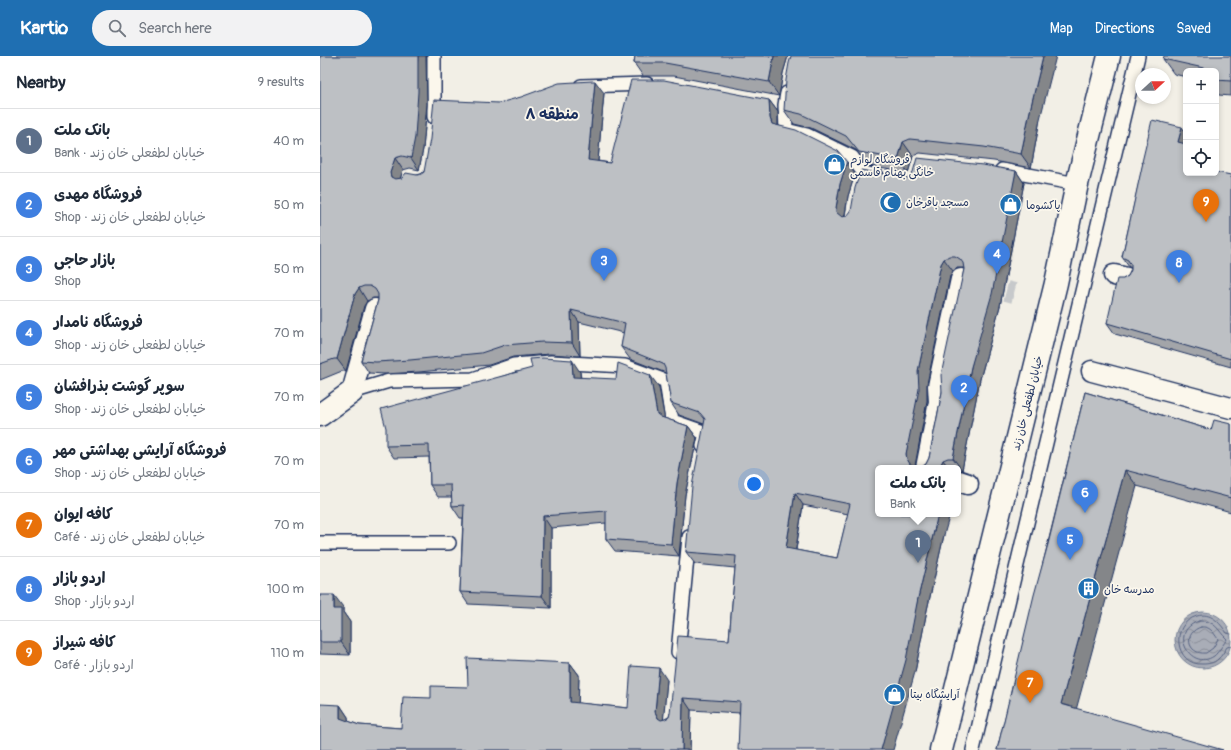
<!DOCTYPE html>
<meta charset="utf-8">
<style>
body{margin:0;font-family:Pangolin,"Playpen Sans Arabic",sans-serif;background:#f2f2f3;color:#1f2937}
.controls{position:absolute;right:12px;top:12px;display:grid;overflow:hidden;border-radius:6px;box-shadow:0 2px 6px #0003}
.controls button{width:36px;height:36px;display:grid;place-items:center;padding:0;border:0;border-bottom:1px solid #e0e1e3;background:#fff;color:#1f2937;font:20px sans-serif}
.compass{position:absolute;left:815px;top:12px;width:36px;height:36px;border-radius:50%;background:#fff;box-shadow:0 2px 6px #0003;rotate:69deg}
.you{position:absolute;left:434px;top:428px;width:14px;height:14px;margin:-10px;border:3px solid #fff;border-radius:50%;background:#1a73e8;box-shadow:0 0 0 6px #1a73e833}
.badge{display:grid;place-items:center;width:26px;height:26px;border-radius:50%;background:#1f6fb2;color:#fff;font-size:13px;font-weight:700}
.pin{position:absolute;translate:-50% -33px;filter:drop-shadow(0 1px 2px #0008)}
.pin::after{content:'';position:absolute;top:21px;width:14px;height:12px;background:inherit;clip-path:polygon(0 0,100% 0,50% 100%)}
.popup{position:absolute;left:555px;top:409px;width:86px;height:52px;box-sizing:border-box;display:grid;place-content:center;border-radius:6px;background:#fff;filter:drop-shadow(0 1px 3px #0005);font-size:13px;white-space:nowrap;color:#747a83}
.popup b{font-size:15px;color:#1f2937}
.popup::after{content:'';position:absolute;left:50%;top:100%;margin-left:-8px;border:8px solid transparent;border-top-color:#fff}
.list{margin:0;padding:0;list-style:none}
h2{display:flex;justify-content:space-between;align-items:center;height:52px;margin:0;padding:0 16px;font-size:17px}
h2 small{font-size:13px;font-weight:400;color:#747a83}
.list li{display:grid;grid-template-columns:26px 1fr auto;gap:12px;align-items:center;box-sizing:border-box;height:64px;padding:0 16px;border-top:1px solid #e0e1e3}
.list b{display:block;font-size:15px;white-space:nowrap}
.list p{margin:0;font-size:13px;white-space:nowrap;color:#747a83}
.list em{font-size:13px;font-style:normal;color:#747a83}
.icon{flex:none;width:22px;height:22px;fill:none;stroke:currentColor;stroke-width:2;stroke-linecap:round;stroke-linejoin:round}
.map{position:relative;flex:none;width:911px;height:694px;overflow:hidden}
header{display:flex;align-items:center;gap:24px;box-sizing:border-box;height:56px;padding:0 20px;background:#1f6fb2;color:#fff}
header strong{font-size:19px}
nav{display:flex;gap:22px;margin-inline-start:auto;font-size:14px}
.search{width:280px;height:36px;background:#f2f2f3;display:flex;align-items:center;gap:10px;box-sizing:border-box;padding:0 14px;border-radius:22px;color:#747a83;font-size:15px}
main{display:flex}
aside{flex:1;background:#fff}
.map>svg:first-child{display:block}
.water{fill:url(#water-waves);stroke:#707b93}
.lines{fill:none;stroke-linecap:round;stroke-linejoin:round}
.shore{stroke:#546182;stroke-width:1}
.pedestrian-tunnel{stroke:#c7c9cb;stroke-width:20;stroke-dasharray:20 10;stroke-linecap:butt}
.service-casing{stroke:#1b2f5e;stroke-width:16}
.pedestrian-casing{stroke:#1b2f5e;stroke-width:23}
.minor-casing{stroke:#1b2f5e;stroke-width:25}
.tertiary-casing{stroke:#1b2f5e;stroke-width:25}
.service{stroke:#fbf7ec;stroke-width:13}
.pedestrian{stroke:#fbf7ec;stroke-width:20}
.minor{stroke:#fbf7ec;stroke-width:22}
.tertiary{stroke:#fbf7ec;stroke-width:22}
.wall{fill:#a3a5a9;stroke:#1b2f5e;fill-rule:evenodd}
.shaded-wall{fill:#848689;stroke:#1b2f5e}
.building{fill:#bdc0c4;stroke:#1b2f5e;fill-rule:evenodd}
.labels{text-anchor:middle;stroke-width:3.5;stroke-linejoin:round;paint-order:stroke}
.poi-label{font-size:11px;fill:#1b2f5e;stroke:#fbf7ec;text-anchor:start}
.street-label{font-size:11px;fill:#1b2f5e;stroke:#fbf7ec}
.district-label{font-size:15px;font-weight:bold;fill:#1b2f5e;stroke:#fbf7ec}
</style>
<header>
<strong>Kartio</strong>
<div class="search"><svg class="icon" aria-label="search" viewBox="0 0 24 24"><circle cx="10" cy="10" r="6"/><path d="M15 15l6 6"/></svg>Search here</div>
<nav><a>Map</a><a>Directions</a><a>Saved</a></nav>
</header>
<main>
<aside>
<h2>Nearby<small>9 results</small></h2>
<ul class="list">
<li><span class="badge" style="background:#5c6f8a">1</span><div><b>بانک ملت</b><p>Bank · خیابان لطفعلی خان زند</p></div><em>40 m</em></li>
<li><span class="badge" style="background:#3f7fe0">2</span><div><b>فروشگاه مهدی</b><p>Shop · خیابان لطفعلی خان زند</p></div><em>50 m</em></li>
<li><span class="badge" style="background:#3f7fe0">3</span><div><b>بازار حاجی</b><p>Shop</p></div><em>50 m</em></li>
<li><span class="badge" style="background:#3f7fe0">4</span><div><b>فروشگاه نامدار</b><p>Shop · خیابان لطفعلی خان زند</p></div><em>70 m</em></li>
<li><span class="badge" style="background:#3f7fe0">5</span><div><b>سوپر گوشت بذرافشان</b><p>Shop · خیابان لطفعلی خان زند</p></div><em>70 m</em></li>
<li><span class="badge" style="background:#3f7fe0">6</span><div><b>فروشگاه آرایشی بهداشتی مهر</b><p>Shop · خیابان لطفعلی خان زند</p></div><em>70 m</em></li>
<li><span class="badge" style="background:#e8710a">7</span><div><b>کافه ایوان</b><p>Café · خیابان لطفعلی خان زند</p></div><em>70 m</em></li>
<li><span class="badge" style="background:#3f7fe0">8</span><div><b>اردو بازار</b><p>Shop · اردو بازار</p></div><em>100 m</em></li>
<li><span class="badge" style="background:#e8710a">9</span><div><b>کافه شیراز</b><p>Café · اردو بازار</p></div><em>110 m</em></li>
</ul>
</aside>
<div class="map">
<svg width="911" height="694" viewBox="0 0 911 694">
<defs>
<pattern id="water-waves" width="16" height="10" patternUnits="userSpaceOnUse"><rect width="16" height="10" fill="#a9adb7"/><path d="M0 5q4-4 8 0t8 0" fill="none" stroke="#898d98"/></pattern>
</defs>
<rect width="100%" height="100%" fill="#f2efe6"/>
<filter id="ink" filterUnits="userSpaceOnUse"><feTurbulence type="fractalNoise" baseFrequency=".025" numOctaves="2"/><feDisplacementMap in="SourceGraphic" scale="8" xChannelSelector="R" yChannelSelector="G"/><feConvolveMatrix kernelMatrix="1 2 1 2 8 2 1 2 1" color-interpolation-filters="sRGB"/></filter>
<g filter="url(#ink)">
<!-- water -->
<circle class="water" cx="883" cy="584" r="28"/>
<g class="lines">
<!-- shore -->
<g class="shore">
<path d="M879,565c17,-1 18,9 28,18 -2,3 -10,15 -13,17 -23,16 -47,-25 -15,-35z"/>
<path d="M881,571c9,-1 12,5 17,12l-5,9 -7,5c-19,2 -23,-21 -5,-26z"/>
<path d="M911,578l-4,-1c-8,-11 -16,-21 -30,-17 -28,8 -22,50 6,48 5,0 11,-1 15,-5 4,-3 6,-8 9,-12l4,-1"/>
</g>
<!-- pedestrian-tunnel -->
<path class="pedestrian-tunnel" d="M657,227l37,10"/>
<defs>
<g id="service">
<path d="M261,30l66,-2"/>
<path d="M467,37l-2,12 1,25 21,5 45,22 12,16 13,3"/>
<path d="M114,61v-61"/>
<path d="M682,114l75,14"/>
<path d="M32,336l37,-11 84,-2 41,-14 37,-3 74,4 41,15 6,40 34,12 -3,13"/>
<path d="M0,487h129"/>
<path d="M358,596l11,-115"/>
<path d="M653,694l165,-694"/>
</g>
<g id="pedestrian">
<path d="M794,219l13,3"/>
<path d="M772,315l139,37"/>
<path d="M32,336l23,-83"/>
<path d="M606,412l13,-66 -1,-16 23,-107"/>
<path d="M639,425l9,3"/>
</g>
<path id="minor" d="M0,359l32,-23"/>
<path id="tertiary" d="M621,694l115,-467 21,-99 32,-128"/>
</defs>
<!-- service casing -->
<use href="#service" class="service-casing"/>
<!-- pedestrian casing -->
<use href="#pedestrian" class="pedestrian-casing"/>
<!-- minor casing -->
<use href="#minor" class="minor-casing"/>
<!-- tertiary casing -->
<use href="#tertiary" class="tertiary-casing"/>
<!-- service -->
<use href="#service" class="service"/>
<!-- pedestrian -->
<use href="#pedestrian" class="pedestrian"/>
<!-- minor -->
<use href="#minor" class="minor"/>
<!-- tertiary -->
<use href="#tertiary" class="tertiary"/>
</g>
<!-- wall -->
<g class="wall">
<path d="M0,0h106l1,48 -4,45 -4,21 -9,-2 -7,2 -3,9 21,-5 78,-71 105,-10 -6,68 12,2 159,-63 9,12v13l77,49 -7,22 -3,20h2l61,-38 108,-7 8,12 -24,123 -20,73 -18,91h-4v-2h-80l66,67 -17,75 -12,62 -175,41 -49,-3 -1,40h-370l20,-45 8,12v4l11,4 42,3 30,-30 37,-11 102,-24 9,12 -1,28 50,5 39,-28 -4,40 6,-3 1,-4 59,-73 6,-72 -40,-4 -9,-12 18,-128 -25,-9 -8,-12 -5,-30 -36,-14 -9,-12 3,-14 -45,-11 1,34 -30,-2 -37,3 -24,8 -70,7 -34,2 -16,-1 -8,-12 17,-61v-2h-5l-6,3 -3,5 -18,65h-4l-22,9zM637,212h7v1l-22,123 -13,66 -3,6 -4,3h-6l-1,-1 12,-65v-17l23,-108 3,-5zM483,449l45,9 -11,44 -41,-8z"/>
<path d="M315,0h153l-5,17 -4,23 -105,-20h-31l-9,-13z"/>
<path d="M911,0v40l-12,-1 -3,-3v-21h-30v6l-12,-3 -11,-15z"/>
<path d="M464,54l256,9 -9,49 -37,-7 -74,-8 -7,3 -5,17 -39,-7 -13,-16 -45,-22 -17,-4z"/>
<path d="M822,106l44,11 45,2v192l-116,-33 -8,-11 16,-44 5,-3 3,-6v-2l-2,-1 -7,-10 21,-93z"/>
<path d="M260,316l1,6 78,9 5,31 24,8 9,12 -12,57 -6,61 -64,-5 -9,-12v-16l-55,5v80l-83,-4 -8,-12 3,-74h-3l-8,-12v-9h-14l-8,-12 -1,-28 -35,1 -8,-12z"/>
<path d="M765,336l126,38 20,-6v88l-94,-26 -140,264z"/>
<path d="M0,539l23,12v5l7,10v33l-30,-1z"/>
</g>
<!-- shaded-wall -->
<g class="shaded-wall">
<path d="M98,0h8l1,48 -4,45 -4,21 -8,-12z"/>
<path d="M454,0h14l-5,17 -4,23 -10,-14z"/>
<path d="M723,0h13l-16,63 -9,49 -10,-14 10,-48z"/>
<path d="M275,25l9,12 -7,79 -9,-12z"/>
<path d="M449,44l9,12v18l-6,-6 -2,-6z"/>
<path d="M862,71l4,6v16l-8,-7z"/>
<path d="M583,86l10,14 -5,17 -10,-14z"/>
<path d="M75,102l8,12 -5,15 -7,-8 -1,-4z"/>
<path d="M527,106l8,12 -7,22 -4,24 -8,-8v-4l4,-24z"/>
<path d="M696,115l8,12 -24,123 -20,73 -18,91 -9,-12 18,-91z"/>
<path d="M624,203l9,12 -3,5 -23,108v17l-12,65v2h-3l-5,-9 -1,-5 12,-83 23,-107z"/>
<path d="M39,232l8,13 -3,5 -18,65 -9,-12 18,-65z"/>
<path d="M251,254l8,12 1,34 -8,-13z"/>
<path d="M252,304l8,12 1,17 -8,-12z"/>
<path d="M330,319l9,12 7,39 -9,-12z"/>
<path d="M368,370l9,12 -12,57 -6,61 -8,-12 6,-61z"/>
<path d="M623,404l6,8h-10z"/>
<path d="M805,414l12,16 -64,235 -12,-17z"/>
<path d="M475,437l8,12 -9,55 -8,-12z"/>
<path d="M618,458h12l-6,21 -17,75 -12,62 -22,78h-12l37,-152z"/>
<path d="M223,460l8,12v80l-9,-12z"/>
<path d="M14,539l9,12v5l7,10v33l-9,-13 -7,-33z"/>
<path d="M250,607l9,12 -1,39 -8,-12z"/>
<path d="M339,612l8,12 -4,44 -5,-6 -3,-6z"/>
<path d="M363,642l8,12 -1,40h-8z"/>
<path d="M20,649l8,12 1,13 -9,-12z"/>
</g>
<!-- building -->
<g class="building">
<path d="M0,0h98v36l-3,45 -4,21 -9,-2 -7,2 -5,15 1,4 4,2 7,-1 4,-5 11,2 4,-1 3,-2 6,-33 4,-39 65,3 22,-6 38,-14 33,-2h3l-7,79 22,3 21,-83h33l105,20 1,18 2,6 24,6 42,21 9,11 -7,22 -4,24v4l6,5 5,-1 4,-5 4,-23 6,-18 47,8 5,-6 4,-14 66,7 33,6 -24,123 -21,73 -18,91h-5l-5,2 -4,8h-61v46h60l-20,84 -12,62 -25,90h-143l2,-48 -57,-4 -1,52h-362v-46l20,1v13l19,7 42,3 2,-31 28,1v-12l37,1 -1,-29 103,5v39l58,6 3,-42 28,2 -4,44 3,6 3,2 4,-1 4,-2 1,-4 8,-77 51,4 7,-84 -50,-4 6,-66 13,-67 -5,-6 -29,-10 -6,-35 -2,-4 -42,-17 4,-24 -54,-13 1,33 -30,-1 -37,3 -24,8 -71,7 -34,2 -15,-1 17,-61v-6l-3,-5 -5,-3h-6l-5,2 -4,6 -18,65h-3l-14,5zM629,200h6l5,3 3,4 1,6 -23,106 1,17 -13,66 -3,6 -4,3h-6l-6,-3 -3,-5 -1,-5 13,-65 -1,-18 23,-107 3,-5zM475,437l55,11 -13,54 -51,-10z"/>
<path d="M315,0h139l-5,26 -104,-19h-31z"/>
<path d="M471,0h252l-12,50 -10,48 -37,-7 -74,-8 -7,3 -5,17 -39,-7 -13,-16 -45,-22 -17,-4 2,-30 3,-17z"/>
<path d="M844,0h67v25l-15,-1v-9h-8v-2l-45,-10z"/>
<path d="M832,64l30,7 -4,15 8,2v29h30v-1l15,3v184l-124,-36 10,-44h6l5,-3 3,-6v-5l-3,-5 -6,-3 21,-95h-1z"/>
<path d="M223,302l29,2 1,17 43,2 2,-16 32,12 7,39 4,3 27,9 -11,57 -6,61 -65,-5v-28l-63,5 -1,80 -82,-4 4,-87 -12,1 -1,-21h-21l-1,-40 -43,1v-18l-5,-19 151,-41 -2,-9z"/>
<path d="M765,336l126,38 3,-10 17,4v74l-106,-28 -64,234 162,46h-226l37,-155 14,-51z"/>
<path d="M0,539h14v14h7v33h-21z"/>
</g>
</g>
<!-- icons -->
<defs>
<symbol id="shop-disc" viewBox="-11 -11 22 22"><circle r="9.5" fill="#1f6fb2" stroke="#fbf7ec"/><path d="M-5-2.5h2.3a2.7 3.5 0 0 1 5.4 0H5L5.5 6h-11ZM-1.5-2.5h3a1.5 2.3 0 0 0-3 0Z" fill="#fff"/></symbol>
<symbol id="mosque-disc" viewBox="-11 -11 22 22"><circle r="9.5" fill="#1f6fb2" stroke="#fbf7ec"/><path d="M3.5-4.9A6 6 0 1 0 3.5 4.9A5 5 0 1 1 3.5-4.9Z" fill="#fff"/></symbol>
<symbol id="building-disc" viewBox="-11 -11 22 22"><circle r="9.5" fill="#1f6fb2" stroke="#fbf7ec"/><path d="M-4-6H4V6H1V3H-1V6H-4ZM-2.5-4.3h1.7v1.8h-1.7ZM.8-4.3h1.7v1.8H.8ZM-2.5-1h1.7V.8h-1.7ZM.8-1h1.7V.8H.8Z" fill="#fff"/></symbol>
</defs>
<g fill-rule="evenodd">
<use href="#shop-disc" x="502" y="96" width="25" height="25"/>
<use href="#mosque-disc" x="558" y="134" width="25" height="25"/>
<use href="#shop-disc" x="678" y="136" width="25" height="25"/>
<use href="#building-disc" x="756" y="520" width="25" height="25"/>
<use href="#shop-disc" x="562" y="626" width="25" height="25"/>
</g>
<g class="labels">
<!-- poi labels -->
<g class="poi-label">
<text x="530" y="107">فروشگاه لوازم<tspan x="530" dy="13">خانگی بهنام قاسمی</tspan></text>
<text x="586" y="150">مسجد باقرخان</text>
<text x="706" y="153">پاکشوما</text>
<text x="784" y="537">مدرسه خان</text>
<text x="590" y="642">آرایشگاه بیتا</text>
</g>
<!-- street labels -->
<g class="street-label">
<text transform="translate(707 347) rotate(-76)" y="4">خیابان لطفعلی خان زند</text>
</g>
<!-- district labels -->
<g class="district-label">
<text x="232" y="63">منطقه ۸</text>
</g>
</g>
</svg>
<div class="controls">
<button>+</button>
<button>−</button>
<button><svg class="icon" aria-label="locate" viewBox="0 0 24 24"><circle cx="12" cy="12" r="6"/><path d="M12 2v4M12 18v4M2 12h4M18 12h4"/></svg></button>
</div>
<svg class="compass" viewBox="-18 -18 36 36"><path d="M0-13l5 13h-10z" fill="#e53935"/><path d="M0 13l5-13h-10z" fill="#747a83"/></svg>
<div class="you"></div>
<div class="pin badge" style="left:598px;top:507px;background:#5c6f8a">1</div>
<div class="popup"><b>بانک ملت</b>Bank</div>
<div class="pin badge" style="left:644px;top:352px;background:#3f7fe0">2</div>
<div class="pin badge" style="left:284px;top:225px;background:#3f7fe0">3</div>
<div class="pin badge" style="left:677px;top:218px;background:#3f7fe0">4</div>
<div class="pin badge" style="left:750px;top:504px;background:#3f7fe0">5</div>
<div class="pin badge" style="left:765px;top:457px;background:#3f7fe0">6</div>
<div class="pin badge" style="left:710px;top:647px;background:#e8710a">7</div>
<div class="pin badge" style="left:859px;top:227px;background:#3f7fe0">8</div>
<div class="pin badge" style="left:886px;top:166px;background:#e8710a">9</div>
</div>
</main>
